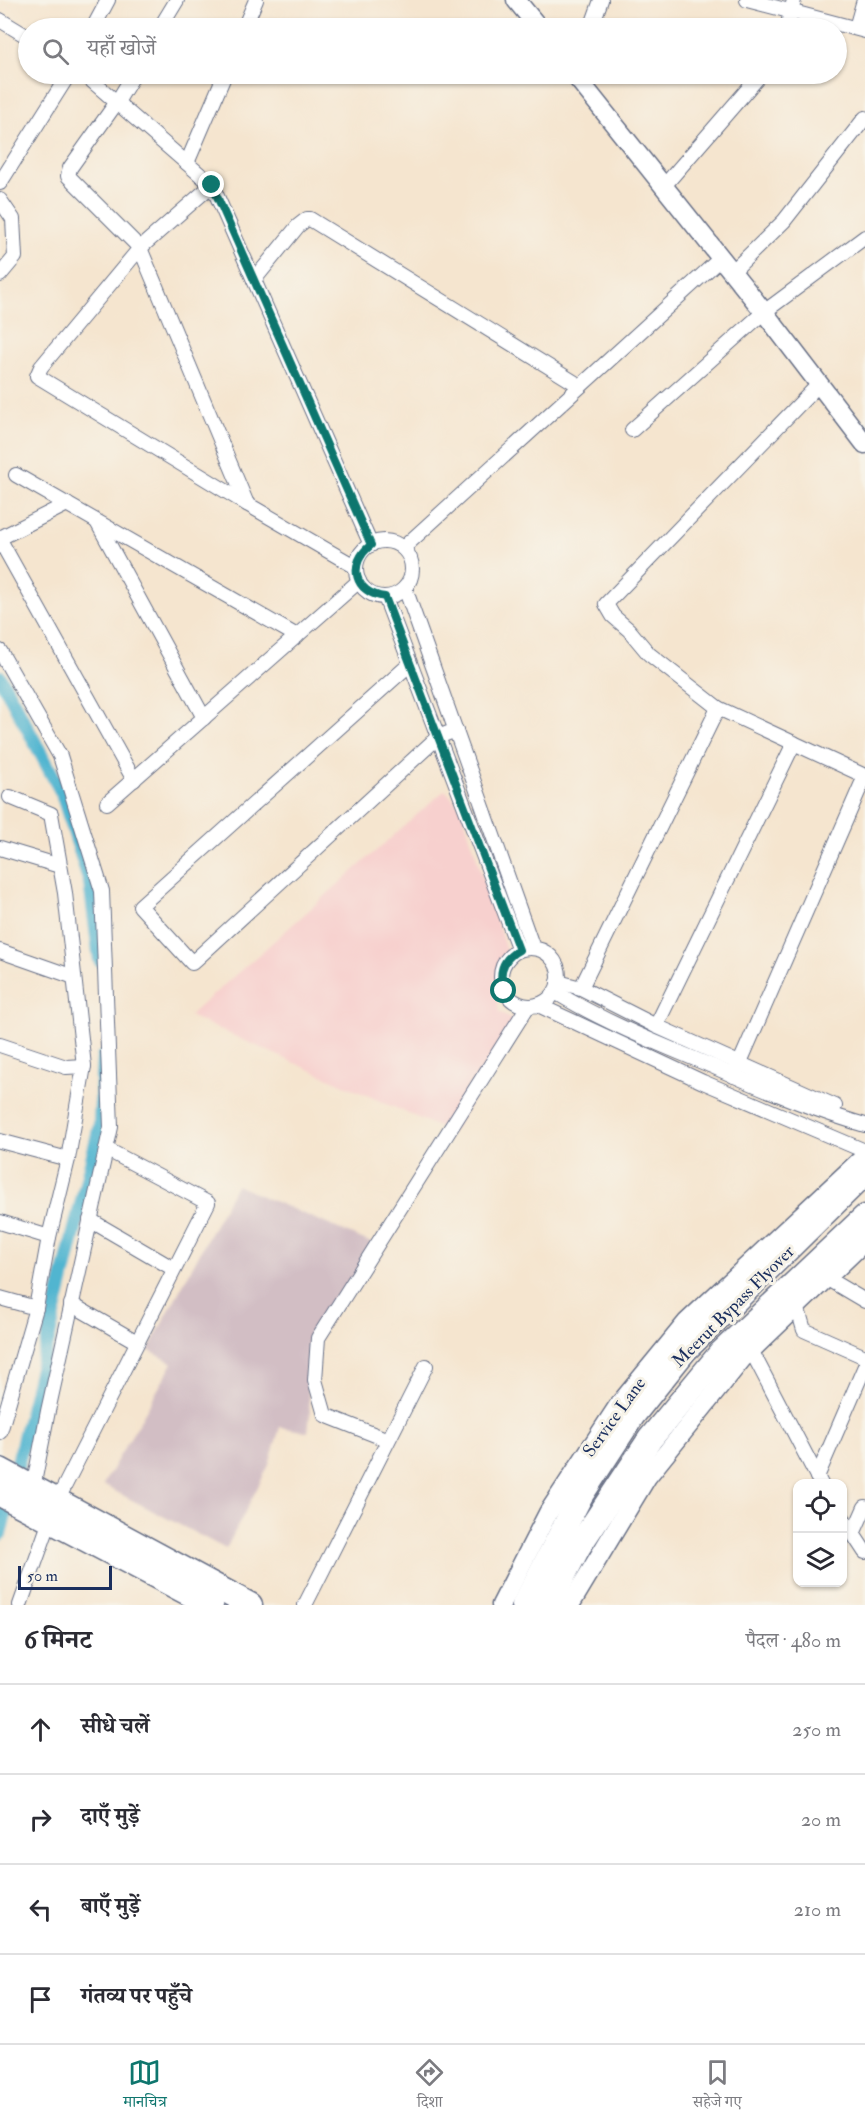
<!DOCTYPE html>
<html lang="hi">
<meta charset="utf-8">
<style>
body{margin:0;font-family:"IM FELL Double Pica","Noto Serif Devanagari",serif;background:#f7f7f7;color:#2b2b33}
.controls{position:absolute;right:18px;bottom:18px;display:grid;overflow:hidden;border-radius:12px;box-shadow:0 2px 4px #0004}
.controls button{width:54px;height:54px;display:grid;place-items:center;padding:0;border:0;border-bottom:2px solid #e1e1e2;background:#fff;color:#2b2b33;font:30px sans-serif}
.scale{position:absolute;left:18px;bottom:15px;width:94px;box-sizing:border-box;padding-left:6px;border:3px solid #1b2f5e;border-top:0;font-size:16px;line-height:21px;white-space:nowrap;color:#1b2f5e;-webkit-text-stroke:4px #f7f3e8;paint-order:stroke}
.stop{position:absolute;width:18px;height:18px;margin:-14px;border:4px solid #0f766e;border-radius:50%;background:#fff}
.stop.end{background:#0f766e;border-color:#fff;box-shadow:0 2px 6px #0008}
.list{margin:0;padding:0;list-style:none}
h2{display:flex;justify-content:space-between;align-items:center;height:78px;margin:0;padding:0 24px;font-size:26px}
h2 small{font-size:20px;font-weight:400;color:#7c7c81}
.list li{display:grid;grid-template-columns:39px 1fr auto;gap:18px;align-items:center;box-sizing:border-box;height:90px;padding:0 24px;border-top:2px solid #e1e1e2}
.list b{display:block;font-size:22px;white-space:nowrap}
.list em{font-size:20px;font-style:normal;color:#7c7c81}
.icon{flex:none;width:33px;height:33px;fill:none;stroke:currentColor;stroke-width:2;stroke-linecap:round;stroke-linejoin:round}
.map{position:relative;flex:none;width:865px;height:1605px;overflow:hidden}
.search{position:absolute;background:#fff;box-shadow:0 2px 4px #0004;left:18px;right:18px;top:18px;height:66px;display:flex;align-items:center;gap:15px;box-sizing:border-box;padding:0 21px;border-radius:33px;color:#7c7c81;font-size:22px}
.sheet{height:438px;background:#fff}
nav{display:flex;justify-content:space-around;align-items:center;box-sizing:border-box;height:84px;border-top:2px solid #e1e1e2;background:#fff;font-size:16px;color:#7c7c81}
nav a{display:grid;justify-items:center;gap:3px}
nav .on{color:#0f766e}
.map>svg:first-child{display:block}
.built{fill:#f7d0ce}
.industrial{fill:#d2bec4}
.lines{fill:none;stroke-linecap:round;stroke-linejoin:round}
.canal{stroke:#51b5d0;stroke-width:14}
.street-casing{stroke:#676f86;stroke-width:16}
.secondary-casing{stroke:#676f86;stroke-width:21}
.highway-casing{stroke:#676f86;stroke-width:27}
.street{stroke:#fff;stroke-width:14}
.secondary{stroke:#fff;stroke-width:18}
.highway{stroke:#fff;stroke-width:24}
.route{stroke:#0f766e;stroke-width:8}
.labels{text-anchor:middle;stroke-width:6;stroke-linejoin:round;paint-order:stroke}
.street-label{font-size:18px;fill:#1b2f5e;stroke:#f7f3e8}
</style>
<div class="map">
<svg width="865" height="1605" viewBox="0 0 865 1605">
<rect width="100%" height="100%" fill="#f7f3e8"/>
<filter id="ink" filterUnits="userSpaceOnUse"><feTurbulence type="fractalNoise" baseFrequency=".0167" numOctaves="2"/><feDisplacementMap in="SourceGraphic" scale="12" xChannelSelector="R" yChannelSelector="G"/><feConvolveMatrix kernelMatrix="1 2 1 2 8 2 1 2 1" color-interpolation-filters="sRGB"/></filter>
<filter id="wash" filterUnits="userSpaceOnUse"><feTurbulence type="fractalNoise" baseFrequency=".008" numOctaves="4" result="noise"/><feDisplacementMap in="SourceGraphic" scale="24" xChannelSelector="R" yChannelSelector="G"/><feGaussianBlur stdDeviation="1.35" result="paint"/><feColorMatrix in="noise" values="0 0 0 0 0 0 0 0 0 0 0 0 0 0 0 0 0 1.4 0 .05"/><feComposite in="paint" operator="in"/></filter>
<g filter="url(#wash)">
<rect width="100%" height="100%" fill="#f5e5cf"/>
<!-- built -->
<path class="built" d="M445,790l16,18 47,149 -5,7 -7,25 3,23 21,11 -68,110 -263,-117z"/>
<!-- industrial -->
<path class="industrial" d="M236,1185l140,60 -58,93 -12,32 4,43 -2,19 -28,-5 -11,38 -43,84 -123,-64 70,-122 -25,-13z"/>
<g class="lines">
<!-- canal -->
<g class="canal">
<path d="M0,677l62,116 28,89 10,78"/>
<path d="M16,1471l84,-345 3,-69"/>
<path d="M0,1534l7,-29"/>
</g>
</g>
</g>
<g filter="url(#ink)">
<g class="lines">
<defs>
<g id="street">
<path d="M747,0l118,31"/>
<path d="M0,20l28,17"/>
<path d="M93,28l15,-28"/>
<path d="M160,28l17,-28"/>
<path d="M244,28l12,-28"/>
<path d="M591,28l10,-28"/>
<path d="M787,28l7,-28"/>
<path d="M856,28l8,-28"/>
<path d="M84,74l128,111 159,360"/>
<path d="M134,74l-17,28 -47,66 -2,8 72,72 107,256"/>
<path d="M187,163l38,-89"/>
<path d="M0,183l69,-109"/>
<path d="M212,185l-72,63 -99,119 -4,9 210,128 109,63"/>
<path d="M664,186l97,-112"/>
<path d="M0,200l13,19 2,38 -15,18"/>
<path d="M732,272l52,-51 81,-103"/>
<path d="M254,280l44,-54 9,-7h3l270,167"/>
<path d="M632,430l132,-118 101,-75"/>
<path d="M16,475l281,161"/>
<path d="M97,522l107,196"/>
<path d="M0,538l67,-34"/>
<path d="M0,540l134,240"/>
<circle cx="384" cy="569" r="28"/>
<path d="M403,548l318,-290"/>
<path d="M405,588l128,360"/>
<path d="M385,597l134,353"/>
<path d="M0,651l60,105 42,135 9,236 -63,284 -15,77"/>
<path d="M410,664l-270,242 52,57 246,-226 18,-7"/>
<path d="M107,803l252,-222"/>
<path d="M0,848l60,18"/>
<circle cx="530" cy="977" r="29"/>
<path d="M0,951l74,26"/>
<path d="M558,982l23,6 75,38 179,80"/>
<path d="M581,988l137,-280"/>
<path d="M555,992c49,30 104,52 157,74 49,22 101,44 153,59"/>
<path d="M538,1005l165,77 162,69"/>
<path d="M656,1026l138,-283"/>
<path d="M0,1045l66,22 18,-1"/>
<path d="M734,1076l131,-300 -147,-68 -69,-54 -20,-24 -16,-14 -7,-12 213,-220"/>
<path d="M0,1141l68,18"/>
<path d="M90,1220l84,49"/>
<path d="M0,1222l49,15"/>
<path d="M826,1278l39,23"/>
<path d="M0,1298l36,10"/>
<path d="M71,1304l66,38"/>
<path d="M797,1306l7,24 61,27"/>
<path d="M751,1350l70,134"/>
<path d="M0,1432l36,-124 13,-71 19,-78 16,-93 -19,-173 -14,-79 -41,-17"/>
<path d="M388,1440l-63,-25 -10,-35 3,-42 210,-332"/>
<path d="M817,1477l48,-111"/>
<path d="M842,1517l23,35"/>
<path d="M853,1534l12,-27"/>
<path d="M20,1605l37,-104 151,-298 -102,-54"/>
<path d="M305,1605l121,-239"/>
</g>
<g id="secondary">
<path d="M516,0l23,28"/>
<path d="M574,74l190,238 101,132"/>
<path d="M501,1605l47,-92 70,-107 69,-84 178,-166"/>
<path d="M570,1605l77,-128 95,-118 123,-118"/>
</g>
<g id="highway">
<path d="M0,1470l250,135"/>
<path d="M0,1494l211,111"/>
<path d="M524,1605l57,-110 52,-80 52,-65 180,-177"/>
<path d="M548,1605l31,-59 71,-107 71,-86 144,-136"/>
</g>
</defs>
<!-- street casing -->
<use href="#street" class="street-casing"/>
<!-- secondary casing -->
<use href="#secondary" class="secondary-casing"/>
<!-- highway casing -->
<use href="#highway" class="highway-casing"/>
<!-- street -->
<use href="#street" class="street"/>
<!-- secondary -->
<use href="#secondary" class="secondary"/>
<!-- highway -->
<use href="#highway" class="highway"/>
</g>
</g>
<g class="lines" filter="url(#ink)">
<!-- route -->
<path class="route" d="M212,185l159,360c-24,19 -17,48 14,52l134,353c-17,9 -21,23 -15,41"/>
</g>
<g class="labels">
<!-- street labels -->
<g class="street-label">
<text transform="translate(733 1306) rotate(-45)" y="6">Meerut Bypass Flyover</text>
<text transform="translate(614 1417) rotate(-54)" y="6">Service Lane</text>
</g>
</g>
</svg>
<div class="controls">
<button><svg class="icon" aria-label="locate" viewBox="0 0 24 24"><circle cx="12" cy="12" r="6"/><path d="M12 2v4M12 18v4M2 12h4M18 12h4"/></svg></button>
<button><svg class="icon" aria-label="layers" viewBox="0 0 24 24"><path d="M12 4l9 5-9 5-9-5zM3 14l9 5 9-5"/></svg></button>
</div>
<div class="scale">50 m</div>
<div class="stop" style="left:504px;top:991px"></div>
<div class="stop end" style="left:212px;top:185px"></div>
<div class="search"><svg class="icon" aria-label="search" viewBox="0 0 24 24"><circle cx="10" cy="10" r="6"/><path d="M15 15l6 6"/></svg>यहाँ खोजें</div>
</div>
<section class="sheet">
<h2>6 मिनट<small>पैदल · 480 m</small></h2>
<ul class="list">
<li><svg class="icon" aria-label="ahead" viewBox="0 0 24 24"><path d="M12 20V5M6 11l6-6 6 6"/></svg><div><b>सीधे चलें</b></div><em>250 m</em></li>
<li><svg class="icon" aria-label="right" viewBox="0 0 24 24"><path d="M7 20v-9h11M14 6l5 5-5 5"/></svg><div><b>दाएँ मुड़ें</b></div><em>20 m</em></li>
<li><svg class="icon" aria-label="left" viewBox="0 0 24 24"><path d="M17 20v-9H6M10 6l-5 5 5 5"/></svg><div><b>बाएँ मुड़ें</b></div><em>210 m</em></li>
<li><svg class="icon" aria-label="arrive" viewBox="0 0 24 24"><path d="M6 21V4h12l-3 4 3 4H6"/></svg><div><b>गंतव्य पर पहुँचे</b></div></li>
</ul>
</section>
<nav>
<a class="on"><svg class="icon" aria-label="map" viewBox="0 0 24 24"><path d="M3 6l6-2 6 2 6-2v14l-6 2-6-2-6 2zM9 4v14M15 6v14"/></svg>मानचित्र</a>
<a><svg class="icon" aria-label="directions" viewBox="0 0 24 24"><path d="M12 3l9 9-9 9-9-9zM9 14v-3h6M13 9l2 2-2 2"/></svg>दिशा</a>
<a><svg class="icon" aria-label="saved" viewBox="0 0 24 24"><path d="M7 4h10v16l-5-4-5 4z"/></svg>सहेजे गए</a>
</nav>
